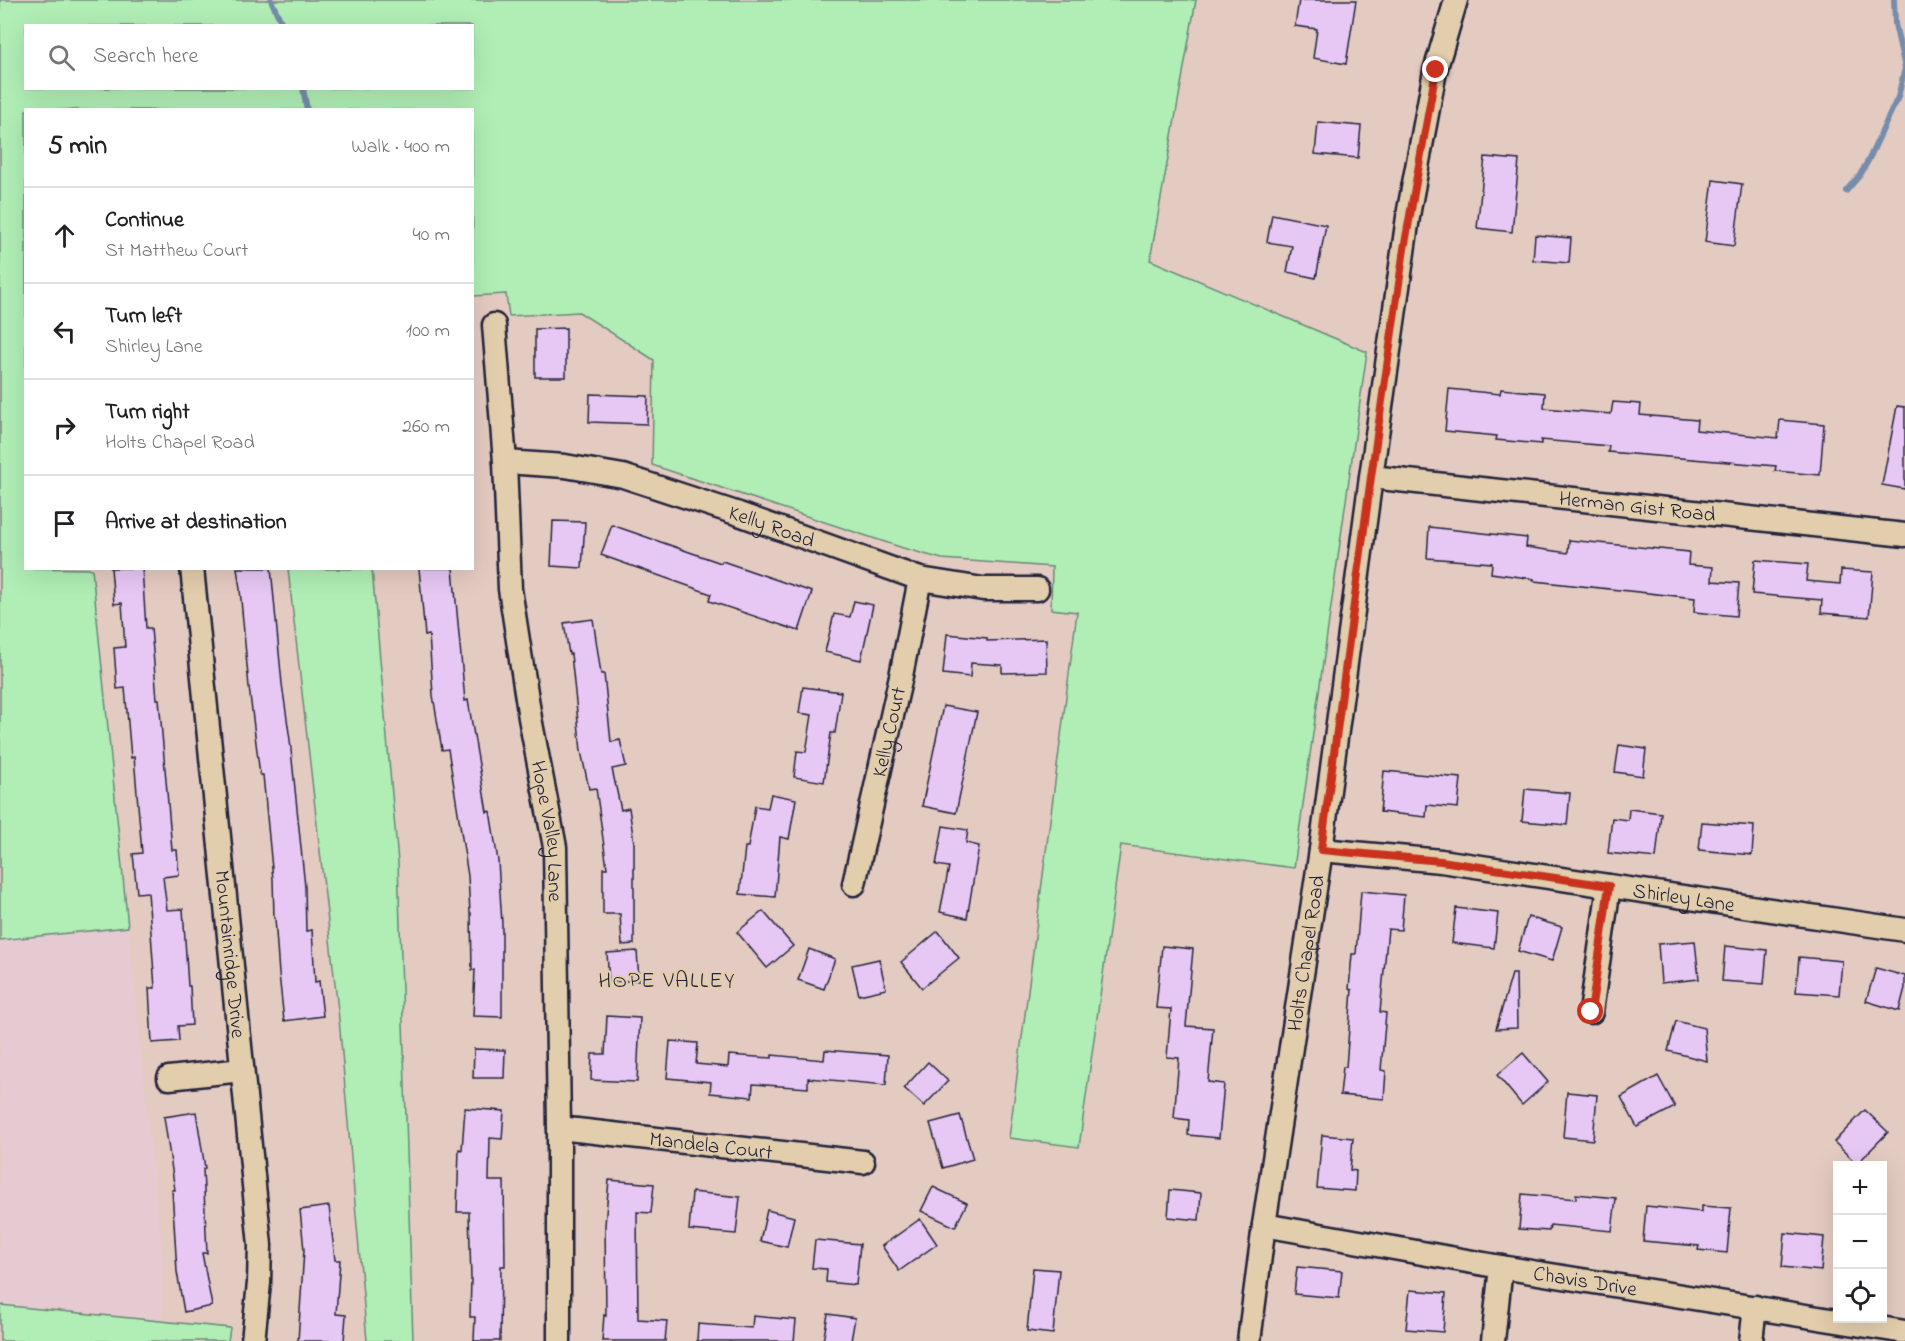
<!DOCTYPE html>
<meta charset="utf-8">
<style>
body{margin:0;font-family:"Indie Flower",sans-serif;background:#f2f2f2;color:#202124}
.controls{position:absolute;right:18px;bottom:18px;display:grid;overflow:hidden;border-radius:0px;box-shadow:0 6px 24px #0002}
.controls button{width:54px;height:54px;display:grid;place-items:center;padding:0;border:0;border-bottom:2px solid #e0e0e0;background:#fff;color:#202124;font:30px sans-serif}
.stop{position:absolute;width:18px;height:18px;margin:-14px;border:4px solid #c8321e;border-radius:50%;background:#fff}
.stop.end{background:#c8321e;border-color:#fff;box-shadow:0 2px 6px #0008}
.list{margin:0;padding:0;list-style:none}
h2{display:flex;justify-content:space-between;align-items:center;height:78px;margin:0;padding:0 24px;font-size:26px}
h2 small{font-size:20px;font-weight:400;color:#757577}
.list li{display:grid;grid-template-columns:39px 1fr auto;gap:18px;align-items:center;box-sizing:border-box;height:96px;padding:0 24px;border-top:2px solid #e0e0e0}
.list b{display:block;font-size:22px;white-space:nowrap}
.list p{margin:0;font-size:20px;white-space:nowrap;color:#757577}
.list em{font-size:20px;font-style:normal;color:#757577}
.icon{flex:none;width:33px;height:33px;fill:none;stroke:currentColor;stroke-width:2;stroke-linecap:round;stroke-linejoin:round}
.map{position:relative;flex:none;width:1905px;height:1341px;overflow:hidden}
.search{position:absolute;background:#fff;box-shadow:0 6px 24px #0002;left:24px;top:24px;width:450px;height:66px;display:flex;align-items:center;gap:15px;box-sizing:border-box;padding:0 21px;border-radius:0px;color:#757577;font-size:22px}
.panel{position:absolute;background:#fff;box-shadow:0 6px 24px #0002;left:24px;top:108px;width:450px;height:462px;border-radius:0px}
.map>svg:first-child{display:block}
.built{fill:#e5cad1}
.green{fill:#b0eeb5;stroke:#698878;stroke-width:1.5;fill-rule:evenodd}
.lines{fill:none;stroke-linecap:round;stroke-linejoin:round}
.stream{stroke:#758dab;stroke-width:6}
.building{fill:#e7c7f4;stroke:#22223b;stroke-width:1.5}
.street-casing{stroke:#22223b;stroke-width:27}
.street{stroke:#e2cdac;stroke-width:22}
.route{stroke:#c8321e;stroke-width:8}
.labels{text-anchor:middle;stroke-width:4.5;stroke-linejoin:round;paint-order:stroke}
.street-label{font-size:21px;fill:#22223b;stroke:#e2cdac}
.neighbourhood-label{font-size:22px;letter-spacing:1.5px;fill:#22223b;stroke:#e2cdac}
</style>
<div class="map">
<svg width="1905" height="1341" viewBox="0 0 1905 1341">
<rect width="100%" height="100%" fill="#e4cbc2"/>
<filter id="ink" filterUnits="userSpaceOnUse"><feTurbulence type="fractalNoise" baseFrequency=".0167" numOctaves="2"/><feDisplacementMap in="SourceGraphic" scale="12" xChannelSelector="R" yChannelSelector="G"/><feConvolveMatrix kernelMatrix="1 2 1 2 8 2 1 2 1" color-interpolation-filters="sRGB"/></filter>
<g filter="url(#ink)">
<!-- built -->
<path class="built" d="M128,927l35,339 -1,54 -162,-15v-365z"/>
<!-- green -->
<g class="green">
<path d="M0,0h1196l-46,260 217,92 -73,516 -173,-23 -42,302 -70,-9 68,-526 -26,-3 1,-42 -110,-8 -39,-11 -251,-83 2,-105 -75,-48 -70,4 -3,-22 -33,2 -1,-186h-446v458l66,1 36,358 -128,13zM26,26h446v62h-446z"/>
<path d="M288,569h84l26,293 15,479h-46l-28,-322z"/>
<path d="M0,1305l230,23 -2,13h-228z"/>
</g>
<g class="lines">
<!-- stream -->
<g class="stream">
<path d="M271,0l12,26"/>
<path d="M303,88l4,22"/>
<path d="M1846,191l14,-16 8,-14 30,-64 7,-29 -10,-44 -1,-24"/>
</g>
</g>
<!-- building -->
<g class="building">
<path d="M1299,0h57l-10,64 -33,-6 4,-29 -22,-3z"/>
<path d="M1318,122l43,4 -3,32 -43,-4z"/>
<path d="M1485,157l34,3 -7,72 -35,-4z"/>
<path d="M1713,180l29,4 -8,62 -29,-4z"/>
<path d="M1272,214l54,11 -10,53 -29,-6 5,-26 -25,-4z"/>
<path d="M1535,235l36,3 -2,25 -36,-3z"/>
<path d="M566,328v49h-31v-48z"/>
<path d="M1449,389l51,5 1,-5 44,4 -1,15 67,6 2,-12 28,2 -1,11 57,5 -1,10 82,8 2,-18 44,4 -4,51 -45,-4 1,-5 -168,-14 1,-6 -68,-6v4l-45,-4 1,-4 -52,-5z"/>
<path d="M590,394l58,2 -1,28 -58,-2z"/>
<path d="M1897,406l8,1v82l-23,-4z"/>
<path d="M553,521l32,1 -3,46 -31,-2z"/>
<path d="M612,525l109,38 1,-2 90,31 -13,39 -90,-30 2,-7 -110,-39z"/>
<path d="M1429,527l98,11 -1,9 42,6 1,-13 120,12 -1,13 25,2 -1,14 27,2 -3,33 -42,-4 1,-14 -161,-17v-2l-43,-6 1,-10 -65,-5z"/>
<path d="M1755,560l53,4 -2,17 34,3 1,-14 32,2 -4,45 -48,-4 1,-13 -70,-6z"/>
<path d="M111,568h31l4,60h5l6,71h2l13,151h5l2,25 -16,2 4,33 16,-1 5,77h2l2,39 -14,1 1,15 -27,2 -3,-55h6l-7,-96 -11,1 -4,-39 9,-1 -8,-96 -3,1 -6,-70 -8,1 -3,-41 11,-1 -3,-44 -8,1z"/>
<path d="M237,568h34l11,116 8,56 15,147 1,44 6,-1 3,52 4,-1 4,35 -39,5 -5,-47 -4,-56h-1l-1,-39 -10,-104h-3l-11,-88 -9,-98z"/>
<path d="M419,568h34l12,133 3,-1 19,112 3,-1 8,50 4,63v93l-29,-1 2,-46h-3l-1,-57h-1l-2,-37 -20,-127 -6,1 -9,-55 -4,-60 -4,1z"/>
<path d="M854,601l19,4 -12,55 -36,-8 9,-38 16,3z"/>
<path d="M593,619l8,55h3l7,68 9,-2 6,26 -14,3 9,41 8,-2 5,35v101l-12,1 -2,-31h-17v-46h4l-11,-80 -7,1 -8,-38 -10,-97h-2l-5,-31z"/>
<path d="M947,634l40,4v3l59,-2 1,33 -45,1v-8l-31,-2 -1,14 -27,-3z"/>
<path d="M803,687l38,5 -6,41h-4l-7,49 -30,-5 3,-26 9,1 6,-37 -13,-2z"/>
<path d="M943,706l34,6 -21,101 -34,-7z"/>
<path d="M1619,745l27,4 -3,27 -28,-4z"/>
<path d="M1384,771l77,7 -3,30 -31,-3 -1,12 -46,-5z"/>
<path d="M1525,789l45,4 -3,32 -45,-4z"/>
<path d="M771,794l25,5 -7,40 -9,-2 -5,60 -35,-3 5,-47h3l7,-41 13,2z"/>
<path d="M1629,809l32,4 -5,45 -48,-5 4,-35 16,2z"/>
<path d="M1702,822l52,4 -2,29 -53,-5z"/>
<path d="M943,826l25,4 -2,13 13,3 -12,72 -27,-6 9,-45 -13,-2z"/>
<path d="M1361,891l43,4 -3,35 -13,-1 -8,83 6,1 -5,57 5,1 -2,28 -44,-4 3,-28h3l6,-77 -3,-1 3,-35h4z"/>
<path d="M1456,908l42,5 -4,35 -42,-5z"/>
<path d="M763,911l30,35 -26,22 -30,-36z"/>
<path d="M1528,917l34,10 -10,34 -34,-10z"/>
<path d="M938,931l21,27 -37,30 -21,-26z"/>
<path d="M1695,941l4,38 -38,4 -3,-39z"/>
<path d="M1162,946l31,3 -7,77 27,2 -5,54 16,2 -5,54 -31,-3 1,-15 -15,-2 5,-60 -12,-1 4,-48 -15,-1z"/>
<path d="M1725,946l42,4 -3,34 -42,-3z"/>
<path d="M809,949l26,10 -11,30 -26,-9z"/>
<path d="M637,951l2,29 -30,2 -2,-29z"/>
<path d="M1799,957l43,4 -3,34 -43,-3z"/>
<path d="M879,959l7,30 -27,6 -7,-30z"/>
<path d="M1876,968l29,8v12l-6,23 -33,-10z"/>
<path d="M1512,974h4l1,54 -21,1z"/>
<path d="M607,1016l33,2 -3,64 -46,-2 1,-26h13z"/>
<path d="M1676,1021l28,7 3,33 -39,-10z"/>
<path d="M670,1041l28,2 -2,21 32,3 1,-12 43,3v-3l52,5 1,-10 63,5 -2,30 -78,-7v10l-55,-4 -1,13 -42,-4 1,-11 -44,-4z"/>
<path d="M474,1049l31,1 -1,28h-31z"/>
<path d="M1523,1053l25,29 -26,23 -25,-30z"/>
<path d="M928,1062l20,19 -24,25 -20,-18z"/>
<path d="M1658,1076l17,31 -38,20 -16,-30z"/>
<path d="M1567,1092l30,3 -4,45 -30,-3z"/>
<path d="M465,1108l39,3 -2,28 -12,-1 -1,43h15l1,85h-4l-1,75h-26l1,-24h-5l1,-38 -2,-67h-12l2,-63 3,1z"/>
<path d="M1865,1110l23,22 -31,32 -23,-22z"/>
<path d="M196,1112l9,56 -2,1 4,84h-5l10,53 -28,6 -7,-40 -5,-82h3l-11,-73z"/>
<path d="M960,1115l13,44 -30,9 -13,-45z"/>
<path d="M1322,1135l31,3 -3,32 6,1 -1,20 -38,-3z"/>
<path d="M609,1180l45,4 -3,29 -14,-1 1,107 29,2 -2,20h-63l2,-26 2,1 -1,-91z"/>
<path d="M933,1187l34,16 -12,24 -34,-16z"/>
<path d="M1170,1190l31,3 -2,27 -31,-3z"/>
<path d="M692,1192l48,5 -4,37 -47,-4z"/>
<path d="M1522,1194l54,5v-5l40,4 -4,33 -62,-6 -1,6 -30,-2z"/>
<path d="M329,1206l6,54h5l-4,54 10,1 -2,26h-46l6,-91 -4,-40z"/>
<path d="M1646,1206l56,6v-6l29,2 -4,45 -29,-3 1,-4 -56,-5z"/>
<path d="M767,1210l27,7 -7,30 -27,-6z"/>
<path d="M920,1219l17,25 -38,27 -17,-25z"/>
<path d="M1785,1233l39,4 -3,34 -39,-4z"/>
<path d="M815,1240l45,4 -4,41 -30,-3 1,-13 -15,-1z"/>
<path d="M1297,1267l45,4 -3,27 -45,-4z"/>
<path d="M1033,1268l26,2 -6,64 -26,-3z"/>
<path d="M1410,1290l36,3 -3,39 -37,-3z"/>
<path d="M828,1314l27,4 -4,23h-28z"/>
<path d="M753,1316l43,4 -2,21h-97l1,-17 54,4z"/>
</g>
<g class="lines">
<defs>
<g id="street">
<path id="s1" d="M494,325l11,137 5,127 20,129 25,129 4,281v213"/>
<path id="s2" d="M505,462l60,4 58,10 116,38 181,65 63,10h54"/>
<path id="s3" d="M1371,477l534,58"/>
<path id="s4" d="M192,568l68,677 -1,38 -6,58"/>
<path id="s5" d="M1321,850l120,11 464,69"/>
<path id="s6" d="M854,884l47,-208 19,-97"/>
<path d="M1591,1012l18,-126"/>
<path d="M169,1078l73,-8"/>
<path id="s7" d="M559,1128l304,34"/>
<path id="s8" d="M1264,1225l237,42 404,65"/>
<path id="s9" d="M1249,1341l15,-116 57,-375 50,-373 38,-267 26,-139 21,-71"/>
<path d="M1493,1341l8,-74"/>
<path d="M1751,1341l4,-34"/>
</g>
</defs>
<!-- street casing -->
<use href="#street" class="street-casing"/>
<!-- street -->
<use href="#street" class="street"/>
</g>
</g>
<g class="lines" filter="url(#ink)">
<!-- route -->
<path class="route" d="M1436,70l-32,179 -33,228 -50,373 120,11 168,25 -18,126"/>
</g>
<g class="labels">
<!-- street labels -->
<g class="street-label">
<text dy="7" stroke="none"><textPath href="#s3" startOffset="268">Herman Gist Road</textPath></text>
<text dy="7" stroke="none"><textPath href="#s2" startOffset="276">Kelly Road</textPath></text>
<text dy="7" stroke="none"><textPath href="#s6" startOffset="156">Kelly Court</textPath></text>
<text dy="7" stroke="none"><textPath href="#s1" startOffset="510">Hope Valley Lane</textPath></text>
<text dy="7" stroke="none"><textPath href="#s5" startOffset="366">Shirley Lane</textPath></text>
<text dy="7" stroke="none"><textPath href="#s9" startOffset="392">Holts Chapel Road</textPath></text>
<text dy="7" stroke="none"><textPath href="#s4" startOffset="388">Mountainridge Drive</textPath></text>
<text dy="7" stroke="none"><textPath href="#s7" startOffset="153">Mandela Court</textPath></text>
<text dy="7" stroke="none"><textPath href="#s8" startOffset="326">Chavis Drive</textPath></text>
</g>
<!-- neighbourhood labels -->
<g class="neighbourhood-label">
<text x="667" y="987">HOPE VALLEY</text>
</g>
</g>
</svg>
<div class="controls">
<button>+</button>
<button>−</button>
<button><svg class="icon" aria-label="locate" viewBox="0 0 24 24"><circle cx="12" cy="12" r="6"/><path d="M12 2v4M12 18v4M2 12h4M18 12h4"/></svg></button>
</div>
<div class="stop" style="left:1591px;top:1012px"></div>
<div class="stop end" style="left:1436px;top:70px"></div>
<div class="search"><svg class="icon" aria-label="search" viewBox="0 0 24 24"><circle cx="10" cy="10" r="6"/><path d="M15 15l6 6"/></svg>Search here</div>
<section class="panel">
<h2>5 min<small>Walk · 400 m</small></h2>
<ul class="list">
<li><svg class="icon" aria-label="ahead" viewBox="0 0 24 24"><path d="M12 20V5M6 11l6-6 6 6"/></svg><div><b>Continue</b><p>St Matthew Court</p></div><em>40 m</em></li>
<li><svg class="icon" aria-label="left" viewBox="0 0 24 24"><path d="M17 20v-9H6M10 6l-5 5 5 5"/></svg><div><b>Turn left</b><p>Shirley Lane</p></div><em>100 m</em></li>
<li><svg class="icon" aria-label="right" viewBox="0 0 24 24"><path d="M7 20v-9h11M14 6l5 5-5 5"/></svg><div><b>Turn right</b><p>Holts Chapel Road</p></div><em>260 m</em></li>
<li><svg class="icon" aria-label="arrive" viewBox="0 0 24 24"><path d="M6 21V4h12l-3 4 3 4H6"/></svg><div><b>Arrive at destination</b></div></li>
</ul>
</section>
</div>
